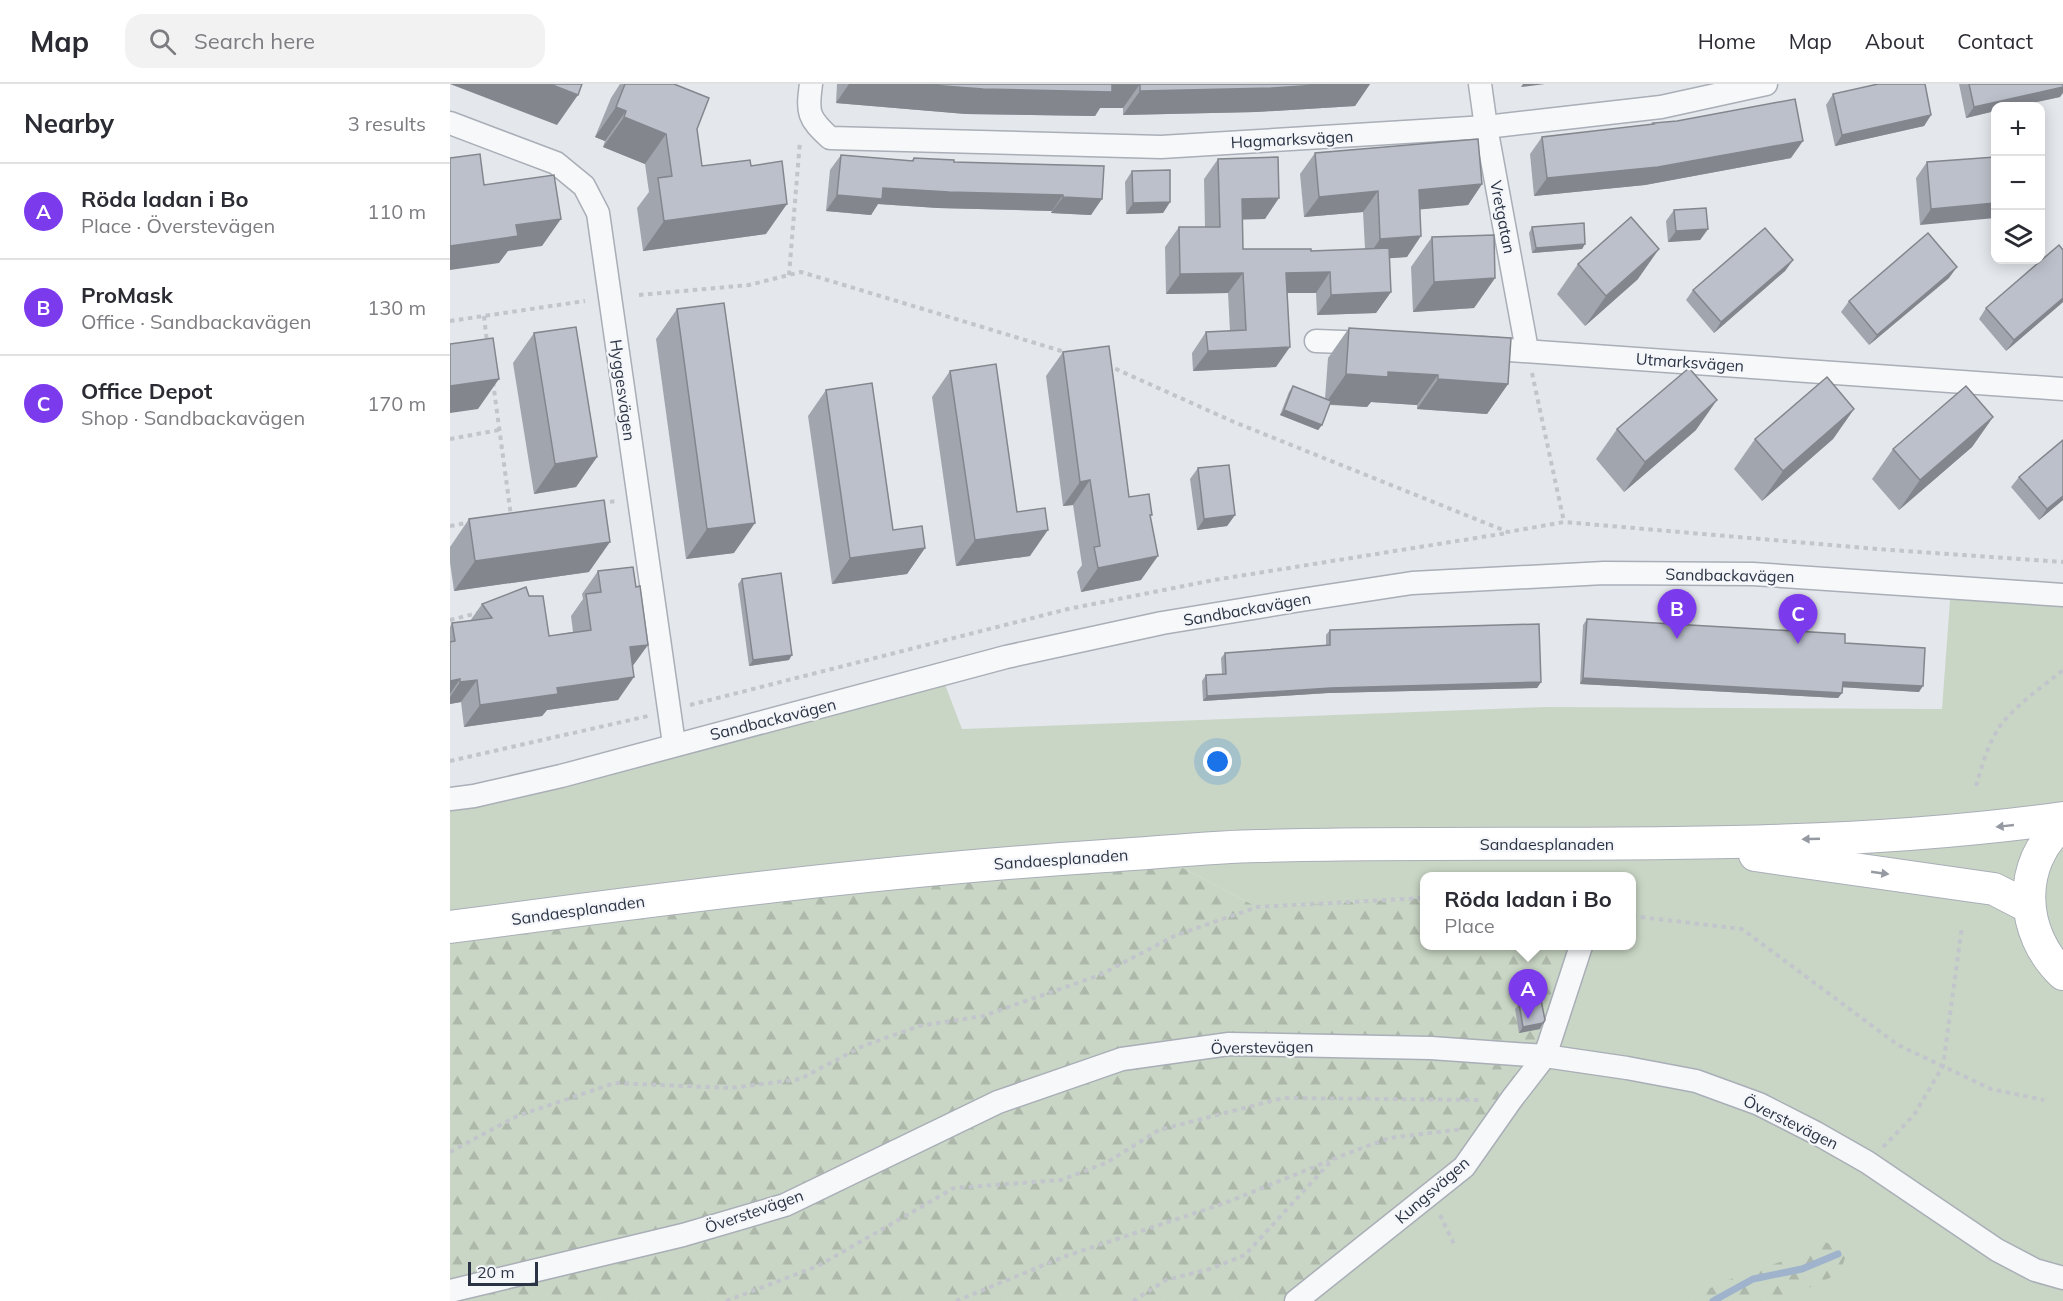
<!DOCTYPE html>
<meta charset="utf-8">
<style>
body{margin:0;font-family:Mulish,sans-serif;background:#f2f2f3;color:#2b2b33}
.controls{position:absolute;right:18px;top:18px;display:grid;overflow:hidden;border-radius:12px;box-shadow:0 3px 15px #0003}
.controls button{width:54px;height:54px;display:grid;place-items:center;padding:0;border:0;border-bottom:2px solid #e1e1e2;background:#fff;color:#2b2b33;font:30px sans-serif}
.scale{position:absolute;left:18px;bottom:15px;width:70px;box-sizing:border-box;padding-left:6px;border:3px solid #2b3445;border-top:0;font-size:16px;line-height:21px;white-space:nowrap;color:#2b3445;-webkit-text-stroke:4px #f4f6f9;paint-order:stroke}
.you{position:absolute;left:768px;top:678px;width:21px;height:21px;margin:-15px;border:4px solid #fff;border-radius:50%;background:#1a73e8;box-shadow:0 0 0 9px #1a73e833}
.badge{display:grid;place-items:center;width:39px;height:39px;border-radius:50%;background:#7c3aed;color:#fff;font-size:20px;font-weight:700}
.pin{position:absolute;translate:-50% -50px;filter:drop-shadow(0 2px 3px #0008)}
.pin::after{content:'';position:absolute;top:32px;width:21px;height:18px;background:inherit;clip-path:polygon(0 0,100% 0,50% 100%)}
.popup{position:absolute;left:970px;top:788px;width:216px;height:78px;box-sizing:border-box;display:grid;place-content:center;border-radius:12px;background:#fff;filter:drop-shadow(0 2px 4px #0005);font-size:20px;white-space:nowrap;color:#7c7c81}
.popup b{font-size:22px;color:#2b2b33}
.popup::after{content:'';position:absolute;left:50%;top:100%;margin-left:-12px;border:12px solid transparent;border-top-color:#fff}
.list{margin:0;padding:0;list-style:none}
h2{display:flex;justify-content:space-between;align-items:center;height:78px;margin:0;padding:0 24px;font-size:26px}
h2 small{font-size:20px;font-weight:400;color:#7c7c81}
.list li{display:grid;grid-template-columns:39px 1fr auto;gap:18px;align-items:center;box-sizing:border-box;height:96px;padding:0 24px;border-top:2px solid #e1e1e2}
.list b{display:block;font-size:22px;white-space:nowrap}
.list p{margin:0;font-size:20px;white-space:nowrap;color:#7c7c81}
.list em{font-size:20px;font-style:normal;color:#7c7c81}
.icon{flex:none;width:33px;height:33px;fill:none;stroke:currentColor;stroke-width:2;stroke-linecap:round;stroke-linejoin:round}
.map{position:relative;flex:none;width:1613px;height:1217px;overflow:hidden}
header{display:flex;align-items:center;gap:36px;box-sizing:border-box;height:84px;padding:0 30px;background:#fff;border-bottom:2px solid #e1e1e2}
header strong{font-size:28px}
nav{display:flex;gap:33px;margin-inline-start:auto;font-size:21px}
.search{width:420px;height:54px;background:#f2f2f3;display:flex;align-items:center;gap:15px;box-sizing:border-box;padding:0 21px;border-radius:18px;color:#7c7c81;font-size:22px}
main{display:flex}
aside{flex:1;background:#fff}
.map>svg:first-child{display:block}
.green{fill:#c9d6c5}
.forest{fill:url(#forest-firs)}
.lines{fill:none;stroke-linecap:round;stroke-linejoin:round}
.stream{stroke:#9fb4cc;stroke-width:7}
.street-casing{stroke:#a9aeb7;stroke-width:25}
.secondary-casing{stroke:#a9aeb7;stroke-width:34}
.path{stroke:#c2c5cb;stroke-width:4;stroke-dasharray:4.5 4.5;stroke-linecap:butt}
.street{stroke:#f7f8fa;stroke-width:22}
.secondary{stroke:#fff;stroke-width:32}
.wall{fill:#a1a5ae}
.shaded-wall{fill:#83868d}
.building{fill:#bbc0ca;stroke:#83868d;stroke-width:1.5}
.oneway{fill:#959aa2}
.labels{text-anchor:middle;stroke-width:4.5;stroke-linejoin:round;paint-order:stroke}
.street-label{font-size:16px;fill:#2b3445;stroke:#f4f6f9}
</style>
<header>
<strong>Map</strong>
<div class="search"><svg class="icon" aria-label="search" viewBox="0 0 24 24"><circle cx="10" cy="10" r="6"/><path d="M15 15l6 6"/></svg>Search here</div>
<nav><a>Home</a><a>Map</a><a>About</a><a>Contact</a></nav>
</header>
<main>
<aside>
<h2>Nearby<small>3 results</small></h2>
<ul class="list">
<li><span class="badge">A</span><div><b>Röda ladan i Bo</b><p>Place · Överstevägen</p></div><em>110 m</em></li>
<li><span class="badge">B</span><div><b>ProMask</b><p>Office · Sandbackavägen</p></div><em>130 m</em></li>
<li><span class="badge">C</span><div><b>Office Depot</b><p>Shop · Sandbackavägen</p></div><em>170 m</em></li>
</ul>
</aside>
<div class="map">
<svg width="1613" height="1217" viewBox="0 0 1613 1217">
<defs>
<pattern id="forest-firs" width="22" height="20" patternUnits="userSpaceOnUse" patternTransform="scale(1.5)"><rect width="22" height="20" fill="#c9d6c5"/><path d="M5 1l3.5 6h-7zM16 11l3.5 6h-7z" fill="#adb8ab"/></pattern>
</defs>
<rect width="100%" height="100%" fill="#e4e7ec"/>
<!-- green -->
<path class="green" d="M1501,503l112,7v707h-767l285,-355h51v-70h-208v22l-167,9 -103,-54 -704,74v-128l491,-125 21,55 585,-22 395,2z"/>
<!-- forest -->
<g class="forest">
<path d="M704,769l103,54 167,-9v48h157l-36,110 -81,111 -168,134h-846v-374z"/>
<path d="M1371,1156l26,12 -7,21 -55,26 -8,2h-96l54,-24 45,-15z"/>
</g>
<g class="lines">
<!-- stream -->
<path class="stream" d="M1263,1217l40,-22 49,-10 36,-15"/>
<defs>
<g id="street">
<path d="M361,0c-4,29 -3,34 19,54l331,9 325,-20 175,-20 105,-23"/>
<path d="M1030,0l6,43 41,223"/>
<path d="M0,39l106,40 28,23 14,27 76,531"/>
<path d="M866,257l54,2"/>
<path d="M1031,264l582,41"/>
<path d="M0,715l24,-3 87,-20 445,-119 156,-34 139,-23 111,-17 192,-10 149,1 310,21"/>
<path d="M0,1207l233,-56 102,-30 213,-103 124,-43 107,-15 202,4 114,8 82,12 69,13 63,23 57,29 51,29 130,88 38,20 28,8"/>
<path d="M846,1217l168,-134 47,-67 34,-44 36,-110"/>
</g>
<g id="secondary">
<path d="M1613,740c-47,39 -43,110 0,150"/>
<path d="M1305,771l239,34 35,18"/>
<path d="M0,843c218,-29 436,-57 655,-71 51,-3 103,-9 154,-10 268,-7 538,9 804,-28"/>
</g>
</defs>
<!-- street casing -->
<use href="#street" class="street-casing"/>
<!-- secondary casing -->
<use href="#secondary" class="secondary-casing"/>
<!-- path -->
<g class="path">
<path d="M339,191l11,-134"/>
<path d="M189,211l110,-10 52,-13 267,81"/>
<path d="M34,232l3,26"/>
<path d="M0,237l135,-20"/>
<path d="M657,281l127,57 274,110 56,-10 313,27 186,13"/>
<path d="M1082,289l32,149"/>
<path d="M43,298l18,134"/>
<path d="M0,355l49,-9"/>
<path d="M151,419l16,-2"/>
<path d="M0,442l22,-4"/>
<path d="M0,536l28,-7"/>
<path d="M240,621l378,-96 146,-29 293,-47"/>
<path d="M0,677l198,-45"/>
<path d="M1526,702c6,-20 12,-43 24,-60 17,-22 42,-39 63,-56"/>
<path d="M1182,832l110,13 156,116 93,44 53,11"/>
<path d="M1433,1063l31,-32 29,-49 19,-140"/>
<path d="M0,1068l67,-36 98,-33 116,5 69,-9 63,-33 56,-20 64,-10 117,-41 74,-39 83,-29 167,-9"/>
<path d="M990,1131l14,29"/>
<path d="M276,1217l92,-35 136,-78 107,-8 45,-17 53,-33 124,-32 200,2"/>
<path d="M506,1217l110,-45 159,-53 104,-42"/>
<path d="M683,1217l33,-21 44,-11 35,-14 88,-96 56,-21 74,-9"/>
</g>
<!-- street -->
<use href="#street" class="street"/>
<!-- secondary -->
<use href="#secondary" class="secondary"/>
</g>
<!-- wall -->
<g class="wall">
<path d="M170,0h54l23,45 5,37 64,68 -123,17 -6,-43 12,-16 -4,-28 -42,-17 2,-6 -10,-4 16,-39z"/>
<path d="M387,0h533l-15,22 -99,6 -133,3v-7h-23l-5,8 -129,-2 -130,-11z"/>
<path d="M1509,0h104l-3,13 -42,9h-23v5l-29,7z"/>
<path d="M1383,10l98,21 -7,11 -89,20 -9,-41z"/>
<path d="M1203,39l138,35 -146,27 -111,11 -4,-42 12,-17 110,-12z"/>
<path d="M865,69l167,31 -14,21 -48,4 -13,48 -18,1 2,34 -15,21 -59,2 -1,-22h-29l-11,74 -83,4 -1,-18 14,-21 24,-1 -2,-38 -62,1 -1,-47 14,-20h26l-1,-48 14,-20 47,60h-22v30l68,2 54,-2 -2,-37 -59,5 -4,-43z"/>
<path d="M391,71l70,6 3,-3 40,4 150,4 -13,49 -40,-2 1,-2 -114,-3 -60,-4 -7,11 -45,-4 4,-41z"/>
<path d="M1545,73l-75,68 -4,-47 11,-16z"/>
<path d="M682,87l38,31 -7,11 -37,1 -1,-32z"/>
<path d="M1224,126l34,19 -8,11 -32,2 -2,-21z"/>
<path d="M1082,143l53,17 -3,5 -50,4 -3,-20z"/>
<path d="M982,153l63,41 -21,30 -61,4 -2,-45z"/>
<path d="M1343,176l-8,11 -71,62 -28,-33 7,-10z"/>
<path d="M1128,180l60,15 -53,47 -28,-32z"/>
<path d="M1499,194l-80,67 -28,-33 8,-11z"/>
<path d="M1613,218l-57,49 -27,-32 7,-11z"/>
<path d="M227,225l57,244 -48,6 -30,-220z"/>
<path d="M899,244l159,56 -21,30 -70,-5v-4l-46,-3 -4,5 -37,-2 -8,20 -4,5 -38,-15 9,-23 4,-6 32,13 3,-41z"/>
<path d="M84,249l63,124 -21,30 -42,7 -21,-131z"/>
<path d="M613,268l66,145 23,18 -2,2 -9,63 -60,12 -4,-20 5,-7 -9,-60 -10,1 -17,-130z"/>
<path d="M500,287l67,141 13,44 -74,10 -24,-169z"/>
<path d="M376,306l67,140 32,18 -18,26 -75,10 -24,-168z"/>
<path d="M1404,325l-21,30 -71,62 -28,-32 21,-30z"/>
<path d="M1543,333l-21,30 -73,63 -27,-31 21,-30z"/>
<path d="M1167,345l79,1 -72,62 -28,-33z"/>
<path d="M748,384l37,47 -8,11 -30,4 -7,-51z"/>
<path d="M1569,393l44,23 -24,20 -28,-33z"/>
<path d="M19,435l120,53 -135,19 -4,-29v-15z"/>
<path d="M148,487l34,96 -14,33 -71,10 -5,6 -78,11 -3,-25 -11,2v-77l2,-4 18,-2 12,-17 47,-8 20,40 24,-4 -2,-16 12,-17 -1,-5z"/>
<path d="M292,495l47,81 -40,6 -11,-82z"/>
<path d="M1137,535l258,24 74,49 -77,-5v6l-4,5 -258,-14 3,-59z"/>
<path d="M880,546l211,52 -4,6 -209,5 -125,8 -1,-20 4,-6 16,-1 -1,-16 4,-5 101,-7v-11z"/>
<path d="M1069,920l21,25 -21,4 -4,-24z"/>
</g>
<!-- shaded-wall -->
<g class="shaded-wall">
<path d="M0,0h100l28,11 -21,30z"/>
<path d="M399,0h291l-17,24h-23l-5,8 -129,-2 -130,-11z"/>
<path d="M884,0h36l-15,22 -99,6 -133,3 17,-24z"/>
<path d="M1073,0h22l-24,3z"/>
<path d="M1613,3v6l-3,4 -42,9h-23v5l-29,7 8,-11z"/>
<path d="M166,23l10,4 -21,30 -10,-4z"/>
<path d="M1481,31l-7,11 -89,20 7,-11z"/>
<path d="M174,33l42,17 -21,30 -42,-17z"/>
<path d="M1353,57l-12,17 -146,27 -111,11 13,-18z"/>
<path d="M1032,100l-14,21 -64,6 15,-21z"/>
<path d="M433,104l180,7 -11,16 -114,-3 -60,-4 -7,11 -45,-4 11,-16z"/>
<path d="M928,107l-15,21 -59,5 15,-20z"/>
<path d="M613,113l39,2 -11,16 -40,-2z"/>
<path d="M829,114l-14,21 -37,1 14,-21z"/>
<path d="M720,118l-7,11 -37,1 7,-11z"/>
<path d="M1545,119v15l-75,7 11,-16z"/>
<path d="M337,120l-21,30 -123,17 21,-30z"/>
<path d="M111,135l-19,27 -34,5 -9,12 -49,7v-24l66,-21z"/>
<path d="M1258,145l-8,11 -32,2 8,-11z"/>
<path d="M971,152l-14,21 -41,3 14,-21z"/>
<path d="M1135,160l-3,5 -50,4 4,-5z"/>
<path d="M1209,165l-21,30 -53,47 21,-30z"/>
<path d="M1343,176l-8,11 -71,62 7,-11z"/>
<path d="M1507,183l-8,11 -80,67 8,-10z"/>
<path d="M880,188l-14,21h-44l14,-20z"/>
<path d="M793,189l-15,20 -62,1 14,-20z"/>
<path d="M1045,194l-21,30 -61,4 21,-30z"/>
<path d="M941,208l-15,21 -59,2 14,-20z"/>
<path d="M1613,214v4l-57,49 8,-11z"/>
<path d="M840,263l-14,20 -83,4 15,-20z"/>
<path d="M938,288l50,3 -21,30 -46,-3 -4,5 -42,-3 21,-30z"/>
<path d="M49,295l-21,30 -28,4v-27z"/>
<path d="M988,295l70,5 -21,30 -70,-5z"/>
<path d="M1267,316l-21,30 -72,62 21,-30z"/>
<path d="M1404,325l-21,30 -71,62 21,-30z"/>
<path d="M834,326l38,15 -4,5 -38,-15z"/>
<path d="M1543,333l-21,30 -73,63 21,-30z"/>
<path d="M147,373l-21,30 -42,7 21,-30z"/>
<path d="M640,396l-17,25 -10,1 17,-24z"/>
<path d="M1613,412v4l-24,20 8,-11z"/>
<path d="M785,431l-8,11 -30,4 7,-11z"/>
<path d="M305,439l-21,30 -48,6 21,-30z"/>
<path d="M598,446l-18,26 -74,10 19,-26z"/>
<path d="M160,458l-21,30 -135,19 21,-30z"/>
<path d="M475,464l-18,26 -75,10 18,-26z"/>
<path d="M708,472l-17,24 -60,12 17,-24z"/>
<path d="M198,561l-16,22 -2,-20z"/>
<path d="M342,571l-3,5 -40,6 4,-6z"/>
<path d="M184,593l-16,23 -71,10 -5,6 -78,11 16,-22 77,-17z"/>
<path d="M1133,594l259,15 -4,5 -258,-14z"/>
<path d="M10,595l-10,15v-13z"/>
<path d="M27,596l-16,22 -11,2v-7l10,-15z"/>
<path d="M1091,598l-4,6 -209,5 -125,8 4,-5 124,-8z"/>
<path d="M1393,598l80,4 -4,6 -80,-5z"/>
<path d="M1093,939l-3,6 -21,4 4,-6z"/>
</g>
<!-- building -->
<g class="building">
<path d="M100,0h32l-4,11z"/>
<path d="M175,0h49l35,14 -12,31 5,37 48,-6 1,6 31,-5 5,43 -123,17 -6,-43 14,-2 -6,-42 -42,-17 2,-6 -10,-4z"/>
<path d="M468,0h416l-62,4 -132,3v-7h-28v8l-129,-3z"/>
<path d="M1428,0h47l6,31 -89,20 -9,-41z"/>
<path d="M1519,0h94v3l-89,20z"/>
<path d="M1345,15l8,42 -145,26 -111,11 -5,-41 112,-13 -1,-1 24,-2z"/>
<path d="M1028,55l4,45 -63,6 2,46 -41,3 -2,-48 -59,6 -4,-44z"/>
<path d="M30,70l4,31 70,-10 7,44 -45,6 2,11 -68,10v-88z"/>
<path d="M391,71l72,6 1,-3 40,2v2l150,4 -2,33 -39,-2v-2l-114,-3 -66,-4 -1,11 -45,-4z"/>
<path d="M828,73l1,41 -37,1 1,50h68v2l78,-3 2,44 -60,3 -1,-23 -44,1 4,74 -82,4 -2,-19 40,-2 -3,-57 -63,1 -1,-47h41l-2,-68z"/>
<path d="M1545,73v46l-64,6 -4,-47z"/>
<path d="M720,86v32l-37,1 -1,-32z"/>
<path d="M1256,124l2,21 -32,2 -2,-21z"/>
<path d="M1181,133l28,32 -53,47 -28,-32z"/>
<path d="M1134,139l1,21 -49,4 -4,-21z"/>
<path d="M1315,144l28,32 -72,62 -28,-32z"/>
<path d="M1478,149l29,34 -80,68 -28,-34z"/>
<path d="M1044,151l1,43 -61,4 -2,-45z"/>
<path d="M1609,161l4,5v48l-49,42 -28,-32z"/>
<path d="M274,219l31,220 -48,6 -30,-220z"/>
<path d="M126,243l21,130 -42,7 -21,-131z"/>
<path d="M899,244l162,10 -3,46 -70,-5v-4l-50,-3v5l-42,-3z"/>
<path d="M43,254l6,41 -49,7v-42z"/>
<path d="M659,262l20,151 20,-3 3,21h-2l8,41 -60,12 -4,-21 6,-1 -10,-66 -10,2 -17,-130z"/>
<path d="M546,280l21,148 28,-4 3,22 -73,10 -25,-169z"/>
<path d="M1239,284l28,32 -72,62 -28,-33z"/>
<path d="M1377,293l27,32 -71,62 -28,-32z"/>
<path d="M422,299l21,147 29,-4 3,22 -75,10 -24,-168z"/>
<path d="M843,302l38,15 -9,24 -38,-15z"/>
<path d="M1516,302l27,31 -73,63 -27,-31z"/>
<path d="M1613,356v56l-16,13 -28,-32z"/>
<path d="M779,381l6,50 -31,4 -6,-51z"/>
<path d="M154,416l6,42 -135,19 -6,-42z"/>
<path d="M183,483l3,20 4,-1 8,59 -18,2 4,30 -77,11 1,6 -78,11 -3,-25 -17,2v-3l-10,2v-39l5,-1 -3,-18 40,-5 -10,-14 44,-17 3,9h14l6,40 42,-6 -5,-36 15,-2 -3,-21z"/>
<path d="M331,489l11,82 -39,5 -11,-81z"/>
<path d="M1137,535l258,15v9l80,5 -2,38 -80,-4 -1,11 -259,-15z"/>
<path d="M1089,540l2,58 -210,6 -124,8 -1,-21 20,-1 -1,-21 105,-8v-15z"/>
<path d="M1091,916l4,20 -2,3 -20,4 -4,-23z"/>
</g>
<!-- one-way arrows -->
<defs><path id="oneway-solid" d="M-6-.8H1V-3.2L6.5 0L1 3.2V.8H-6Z" transform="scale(1.5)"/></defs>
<g class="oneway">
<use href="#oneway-solid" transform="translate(1555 742) rotate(174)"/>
<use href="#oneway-solid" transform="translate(1361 755) rotate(178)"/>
<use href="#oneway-solid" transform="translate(1430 789) rotate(8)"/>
</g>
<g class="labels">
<!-- street labels -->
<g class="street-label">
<text transform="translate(842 55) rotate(-3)" y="6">Hagmarksvägen</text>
<text transform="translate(1053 133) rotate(79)" y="6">Vretgatan</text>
<text transform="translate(1240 278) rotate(4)" y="6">Utmarksvägen</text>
<text transform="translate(173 306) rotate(82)" y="6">Hyggesvägen</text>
<text transform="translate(1280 491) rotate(1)" y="6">Sandbackavägen</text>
<text transform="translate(797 525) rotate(-10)" y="6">Sandbackavägen</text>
<text transform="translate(323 635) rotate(-14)" y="6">Sandbackavägen</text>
<text x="1097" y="766">Sandaesplanaden</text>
<text transform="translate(611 775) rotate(-4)" y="6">Sandaesplanaden</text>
<text transform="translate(128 826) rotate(-8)" y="6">Sandaesplanaden</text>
<text transform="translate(812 963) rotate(-1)" y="6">Överstevägen</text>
<text transform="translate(1341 1038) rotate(26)" y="6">Överstevägen</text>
<text transform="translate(982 1106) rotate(-41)" y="6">Kungsvägen</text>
<text transform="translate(304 1127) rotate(-19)" y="6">Överstevägen</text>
</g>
</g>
</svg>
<div class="controls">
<button>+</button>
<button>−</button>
<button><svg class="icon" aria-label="layers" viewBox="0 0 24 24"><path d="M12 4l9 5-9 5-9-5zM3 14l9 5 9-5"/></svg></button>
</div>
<div class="scale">20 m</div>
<div class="you"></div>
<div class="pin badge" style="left:1078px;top:935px">A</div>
<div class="popup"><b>Röda ladan i Bo</b>Place</div>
<div class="pin badge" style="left:1227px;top:555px">B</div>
<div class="pin badge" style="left:1348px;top:560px">C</div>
</div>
</main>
